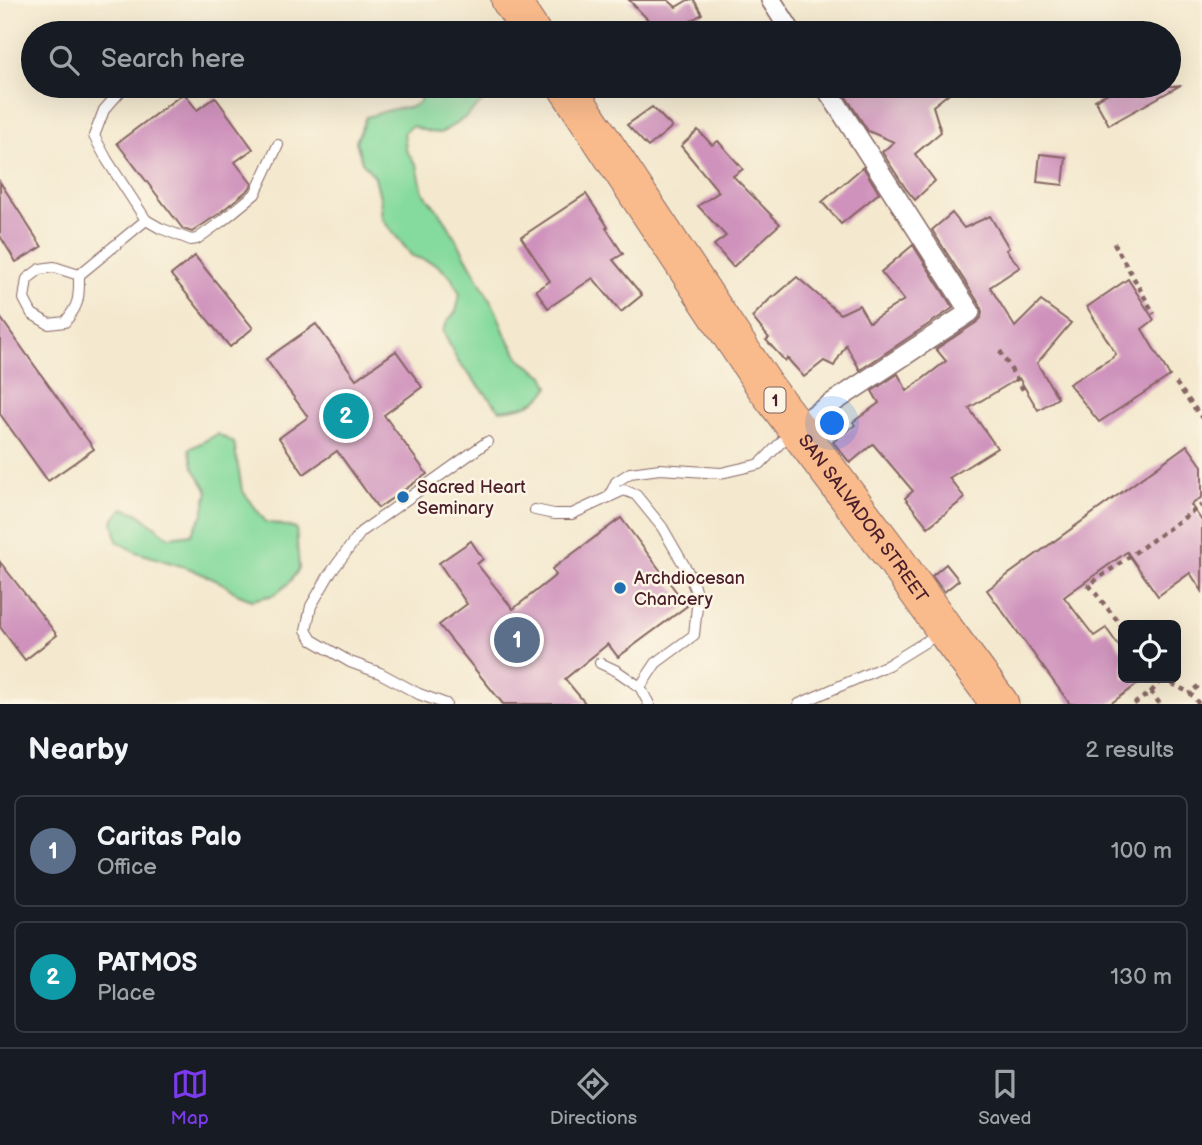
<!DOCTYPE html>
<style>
body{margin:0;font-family:"Balsamiq Sans",sans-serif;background:#242831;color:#f1f3f6}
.controls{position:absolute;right:21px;bottom:21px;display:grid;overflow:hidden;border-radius:10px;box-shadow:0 7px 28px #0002}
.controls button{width:63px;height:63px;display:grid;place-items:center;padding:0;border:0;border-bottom:2px solid #363941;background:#171b24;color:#f1f3f6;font:35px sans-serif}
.you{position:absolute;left:833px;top:424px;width:24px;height:24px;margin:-18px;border:5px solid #fff;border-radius:50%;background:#1a73e8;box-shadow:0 0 0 10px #1a73e833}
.badge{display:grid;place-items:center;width:46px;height:46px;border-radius:50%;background:#7c3aed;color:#fff;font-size:23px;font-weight:700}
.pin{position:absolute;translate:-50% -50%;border:4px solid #fff;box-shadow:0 2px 7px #0006}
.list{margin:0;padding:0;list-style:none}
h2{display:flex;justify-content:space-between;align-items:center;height:91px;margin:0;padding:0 28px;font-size:30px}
h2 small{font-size:23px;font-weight:400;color:#9ea1a6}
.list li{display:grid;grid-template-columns:46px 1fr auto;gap:21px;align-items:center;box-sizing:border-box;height:112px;margin:0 14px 14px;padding:0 14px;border:2px solid #363941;border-radius:10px}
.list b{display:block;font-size:26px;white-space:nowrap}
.list p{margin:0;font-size:23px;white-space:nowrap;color:#9ea1a6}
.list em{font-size:23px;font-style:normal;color:#9ea1a6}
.icon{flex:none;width:38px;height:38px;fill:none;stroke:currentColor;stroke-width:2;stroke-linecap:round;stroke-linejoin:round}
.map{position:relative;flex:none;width:1202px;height:704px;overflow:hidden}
.search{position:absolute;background:#171b24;box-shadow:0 7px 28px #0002;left:21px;right:21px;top:21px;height:77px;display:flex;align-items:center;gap:18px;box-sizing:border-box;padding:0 24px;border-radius:38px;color:#9ea1a6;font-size:26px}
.sheet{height:343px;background:#171b24}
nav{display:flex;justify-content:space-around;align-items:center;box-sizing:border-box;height:98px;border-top:2px solid #363941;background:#171b24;font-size:19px;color:#9ea1a6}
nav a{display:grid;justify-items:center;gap:4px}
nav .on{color:#7c3aed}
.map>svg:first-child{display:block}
.green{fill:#85da9d;stroke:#687c64;stroke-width:2}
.building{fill:#cf92bc}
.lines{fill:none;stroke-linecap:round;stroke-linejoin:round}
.lane-casing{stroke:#866664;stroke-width:12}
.street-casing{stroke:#866664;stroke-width:22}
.highway-casing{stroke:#866664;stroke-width:39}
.path{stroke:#866664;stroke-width:4.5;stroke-dasharray:5 5;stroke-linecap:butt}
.lane{stroke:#fff;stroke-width:10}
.street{stroke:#fff;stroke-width:19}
.highway{stroke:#fabb8c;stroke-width:37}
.poi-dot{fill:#1f6fb2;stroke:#fcf5e5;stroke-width:2.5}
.labels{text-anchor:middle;stroke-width:5;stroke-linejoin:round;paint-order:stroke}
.shield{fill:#fcf5e5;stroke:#7f5f63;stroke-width:2}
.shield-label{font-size:16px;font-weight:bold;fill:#4a1f2b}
.poi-label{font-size:18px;fill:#4a1f2b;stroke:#fcf5e5;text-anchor:start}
.street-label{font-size:18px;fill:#4a1f2b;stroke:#fcf5e5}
</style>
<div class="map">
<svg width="1202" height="704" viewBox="0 0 1202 704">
<rect width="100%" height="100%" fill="#fcf5e5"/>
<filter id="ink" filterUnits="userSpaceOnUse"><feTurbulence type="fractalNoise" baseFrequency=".0143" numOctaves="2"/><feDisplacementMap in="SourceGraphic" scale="14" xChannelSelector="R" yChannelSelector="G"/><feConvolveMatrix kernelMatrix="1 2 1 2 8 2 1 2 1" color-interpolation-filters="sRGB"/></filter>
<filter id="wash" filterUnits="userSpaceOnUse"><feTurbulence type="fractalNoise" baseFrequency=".00686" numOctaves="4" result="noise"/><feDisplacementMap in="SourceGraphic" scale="28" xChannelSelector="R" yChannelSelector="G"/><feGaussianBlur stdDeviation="1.57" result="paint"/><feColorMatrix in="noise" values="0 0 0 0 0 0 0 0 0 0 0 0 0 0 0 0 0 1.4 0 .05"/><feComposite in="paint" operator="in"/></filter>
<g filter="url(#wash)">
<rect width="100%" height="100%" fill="#f4e9cf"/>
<!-- green -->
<g class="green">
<path d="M421,86h72l1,5 -28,26 -25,16 -11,-1 -18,-6 -8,6 2,18 11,16 6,26 21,26 17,30 35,63 10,25 15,24 23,16 5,11c-10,18 -30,21 -49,23l-42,-48 -15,-31 5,-11 8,-8 4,-18 -9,-17 -15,-13 -24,-8 -30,-37 -2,-22 -5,-20 -13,-15 -6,-21 10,-24 27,-8 18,-2 9,-5z"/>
<path d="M218,434l16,9 8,47 24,32 30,6 3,41 -11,15 -14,11 -22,5 -13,-5 -17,-12 -31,-14 -55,-17 -19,-11 -4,-21 10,-12 14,5 32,24 22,-3 12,-20 5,-23 -14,-22 -5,-20z"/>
</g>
<g id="blocks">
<!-- building -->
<g class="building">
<path d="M629,0h39l8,7 12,-7h6l8,14 -31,19 -8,-10 -7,5z"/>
<path d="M839,86h119l-25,20 8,26 -26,22 20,27 -20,19 -9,-11 -24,-37 12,-10 -26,-11z"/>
<path d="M1121,86h58l-70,39 -14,-25z"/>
<path d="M184,93l13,17 18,-13 38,52 -18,13 17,22 -3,5 -32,26 -25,17 -9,-3 -66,-86z"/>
<path d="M652,107l20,20 -24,20 -21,-22z"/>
<path d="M698,130l14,15 6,-4 25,28 -10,7 47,48 -47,43 -19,-22 12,-9 -28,-30 21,-14 -38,-46z"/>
<path d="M1040,154l26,3 -3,28 -26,-3z"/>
<path d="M863,167l16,26 -38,31 -19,-22z"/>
<path d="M0,182l42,65 -26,15 -16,-26z"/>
<path d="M586,194l22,33 -2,1 17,26 -10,6 29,35 -21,17 -28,-34 -45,30 -12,-18 14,-9 -29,-44z"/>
<path d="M952,213l12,15 26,-12 19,32 -3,2 14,17 -30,20 25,40 26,-26 30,22 -34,40 21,35 -20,12 -19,-32 -50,30 28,40 -48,30 16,20 -37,29 -23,-29 8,-7 -40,-47 -23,19 -17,-21 22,-17 -2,-3 26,-19 -7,-12 26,-17 9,17 39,-30 -10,-12 41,-27 4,-4 1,-6 -2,-7 -48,-75z"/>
<path d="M913,245l40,63 -93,62 -14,-25 -12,21 -10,-5 -20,16 -17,-19 -2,3 -19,-21 3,-2 -17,-21 21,-21 1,1 23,-20 43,37 19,-9 10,17 35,-22 -23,-28z"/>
<path d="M195,256l58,72 -23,19 -59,-72z"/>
<path d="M1128,279l26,41 -12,9 28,47 -71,46 -30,-38 43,-26 4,-4 -29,-47z"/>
<path d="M0,317l94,132 -46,32 -48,-67z"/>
<path d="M316,324l40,55 40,-28 26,36 -38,28 43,59 -49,34 -41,-57 -33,23 -25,-36 29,-21 -42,-58z"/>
<path d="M1187,445l15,21v31l-11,8 11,16v70l-12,-18 -32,23 -31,-44 -63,45 30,39 12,-8 17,24v26h23l-36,26h-40l-83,-114z"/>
<path d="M621,518l66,88 -69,51 -10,-13 -43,35 21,25h-83l-64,-79 28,-21 -28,-41 32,-22 12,18 -6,5 36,45 43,-34 -4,-6z"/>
<path d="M0,562l57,73 -32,25 -25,-33z"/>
<path d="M946,564l13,16 -15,12 -12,-16z"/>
</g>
</g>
</g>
<g filter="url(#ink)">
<use href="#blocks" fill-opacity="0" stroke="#866664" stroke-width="2"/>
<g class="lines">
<defs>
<g id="lane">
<path d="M146,220l14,8 31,12 6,-1 25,-18 33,-27 23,-49"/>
<path d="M54,267l25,8c0,22 1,29 -14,47l-16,2 -17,-10 -8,-15 3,-20 13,-10z"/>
<path d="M79,275l67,-55 -39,-60 -13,-24 10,-26 21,-24"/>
<path d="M609,497l7,-15 14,-9 30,-4 61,4 39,-9 31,-32"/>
<path d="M535,510l19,4h18l52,-24 12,5 26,32 26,45 10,25 -4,38 -38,28 -16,24"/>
<path d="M600,663l17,8 23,16 9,17"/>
<path d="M446,704l-27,-10 -39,-21 -30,-11 -38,-22 -6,-10 5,-24 18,-31 32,-43 126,-90"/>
<path d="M799,704l89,-39 50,-31"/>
</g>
<g id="street">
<path d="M771,0l21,33"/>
<path d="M796,427l174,-115 -145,-226"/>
</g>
<g id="highway">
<path d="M510,0l22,33"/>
<path id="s1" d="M566,86l200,302 128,170 51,72 55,74"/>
</g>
</defs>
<!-- lane casing -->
<use href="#lane" class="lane-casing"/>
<!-- street casing -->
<use href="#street" class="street-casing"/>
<!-- highway casing -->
<use href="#highway" class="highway-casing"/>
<!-- path -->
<g class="path">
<path d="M678,33l19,-10"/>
<path d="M1114,243l40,71"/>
<path d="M1000,351l25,42"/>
<path d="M1176,383l26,35"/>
<path d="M1123,628l-34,-43 113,-80"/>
<path d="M1163,679l27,14"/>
<path d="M1151,692l12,-14"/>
<path d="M1134,704l17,-12 9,12"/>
<path d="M1199,704l-9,-11 12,-10"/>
</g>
<!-- lane -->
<use href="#lane" class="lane"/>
<!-- street -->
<use href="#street" class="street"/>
<!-- highway -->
<use href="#highway" class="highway"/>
</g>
</g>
<!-- markers -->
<g class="poi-dot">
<circle cx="403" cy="497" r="7"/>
<circle cx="620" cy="588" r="7"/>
</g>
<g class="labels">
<!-- shield labels -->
<rect class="shield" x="764.5" y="387.5" width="21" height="25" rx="5"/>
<g class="shield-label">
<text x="775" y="406">1</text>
</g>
<!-- poi labels -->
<g class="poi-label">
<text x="417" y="493">Sacred Heart<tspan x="417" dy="21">Seminary</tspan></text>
<text x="634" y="584">Archdiocesan<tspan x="634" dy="21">Chancery</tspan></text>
</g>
<!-- street labels -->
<g class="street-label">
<text dy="6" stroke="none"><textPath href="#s1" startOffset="525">SAN SALVADOR STREET</textPath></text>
</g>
</g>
</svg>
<div class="controls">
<button><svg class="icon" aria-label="locate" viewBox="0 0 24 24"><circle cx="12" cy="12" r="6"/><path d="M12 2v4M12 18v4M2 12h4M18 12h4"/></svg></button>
</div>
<div class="you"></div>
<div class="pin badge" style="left:517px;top:640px;background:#5c6f8a">1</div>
<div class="pin badge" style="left:346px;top:416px;background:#0f9aa8">2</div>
<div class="search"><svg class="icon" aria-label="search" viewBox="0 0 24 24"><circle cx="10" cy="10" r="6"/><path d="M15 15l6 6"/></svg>Search here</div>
</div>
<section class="sheet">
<h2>Nearby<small>2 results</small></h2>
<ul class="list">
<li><span class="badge" style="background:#5c6f8a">1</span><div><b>Caritas Palo</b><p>Office</p></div><em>100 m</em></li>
<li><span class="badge" style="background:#0f9aa8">2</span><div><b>PATMOS</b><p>Place</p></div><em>130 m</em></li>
</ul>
</section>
<nav>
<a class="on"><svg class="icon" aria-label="map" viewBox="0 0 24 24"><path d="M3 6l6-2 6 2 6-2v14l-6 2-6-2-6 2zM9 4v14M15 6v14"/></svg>Map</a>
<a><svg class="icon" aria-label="directions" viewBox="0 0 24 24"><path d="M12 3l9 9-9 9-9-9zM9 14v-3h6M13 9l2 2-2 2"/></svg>Directions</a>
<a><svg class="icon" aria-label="saved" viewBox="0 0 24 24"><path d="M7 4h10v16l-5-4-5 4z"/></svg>Saved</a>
</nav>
